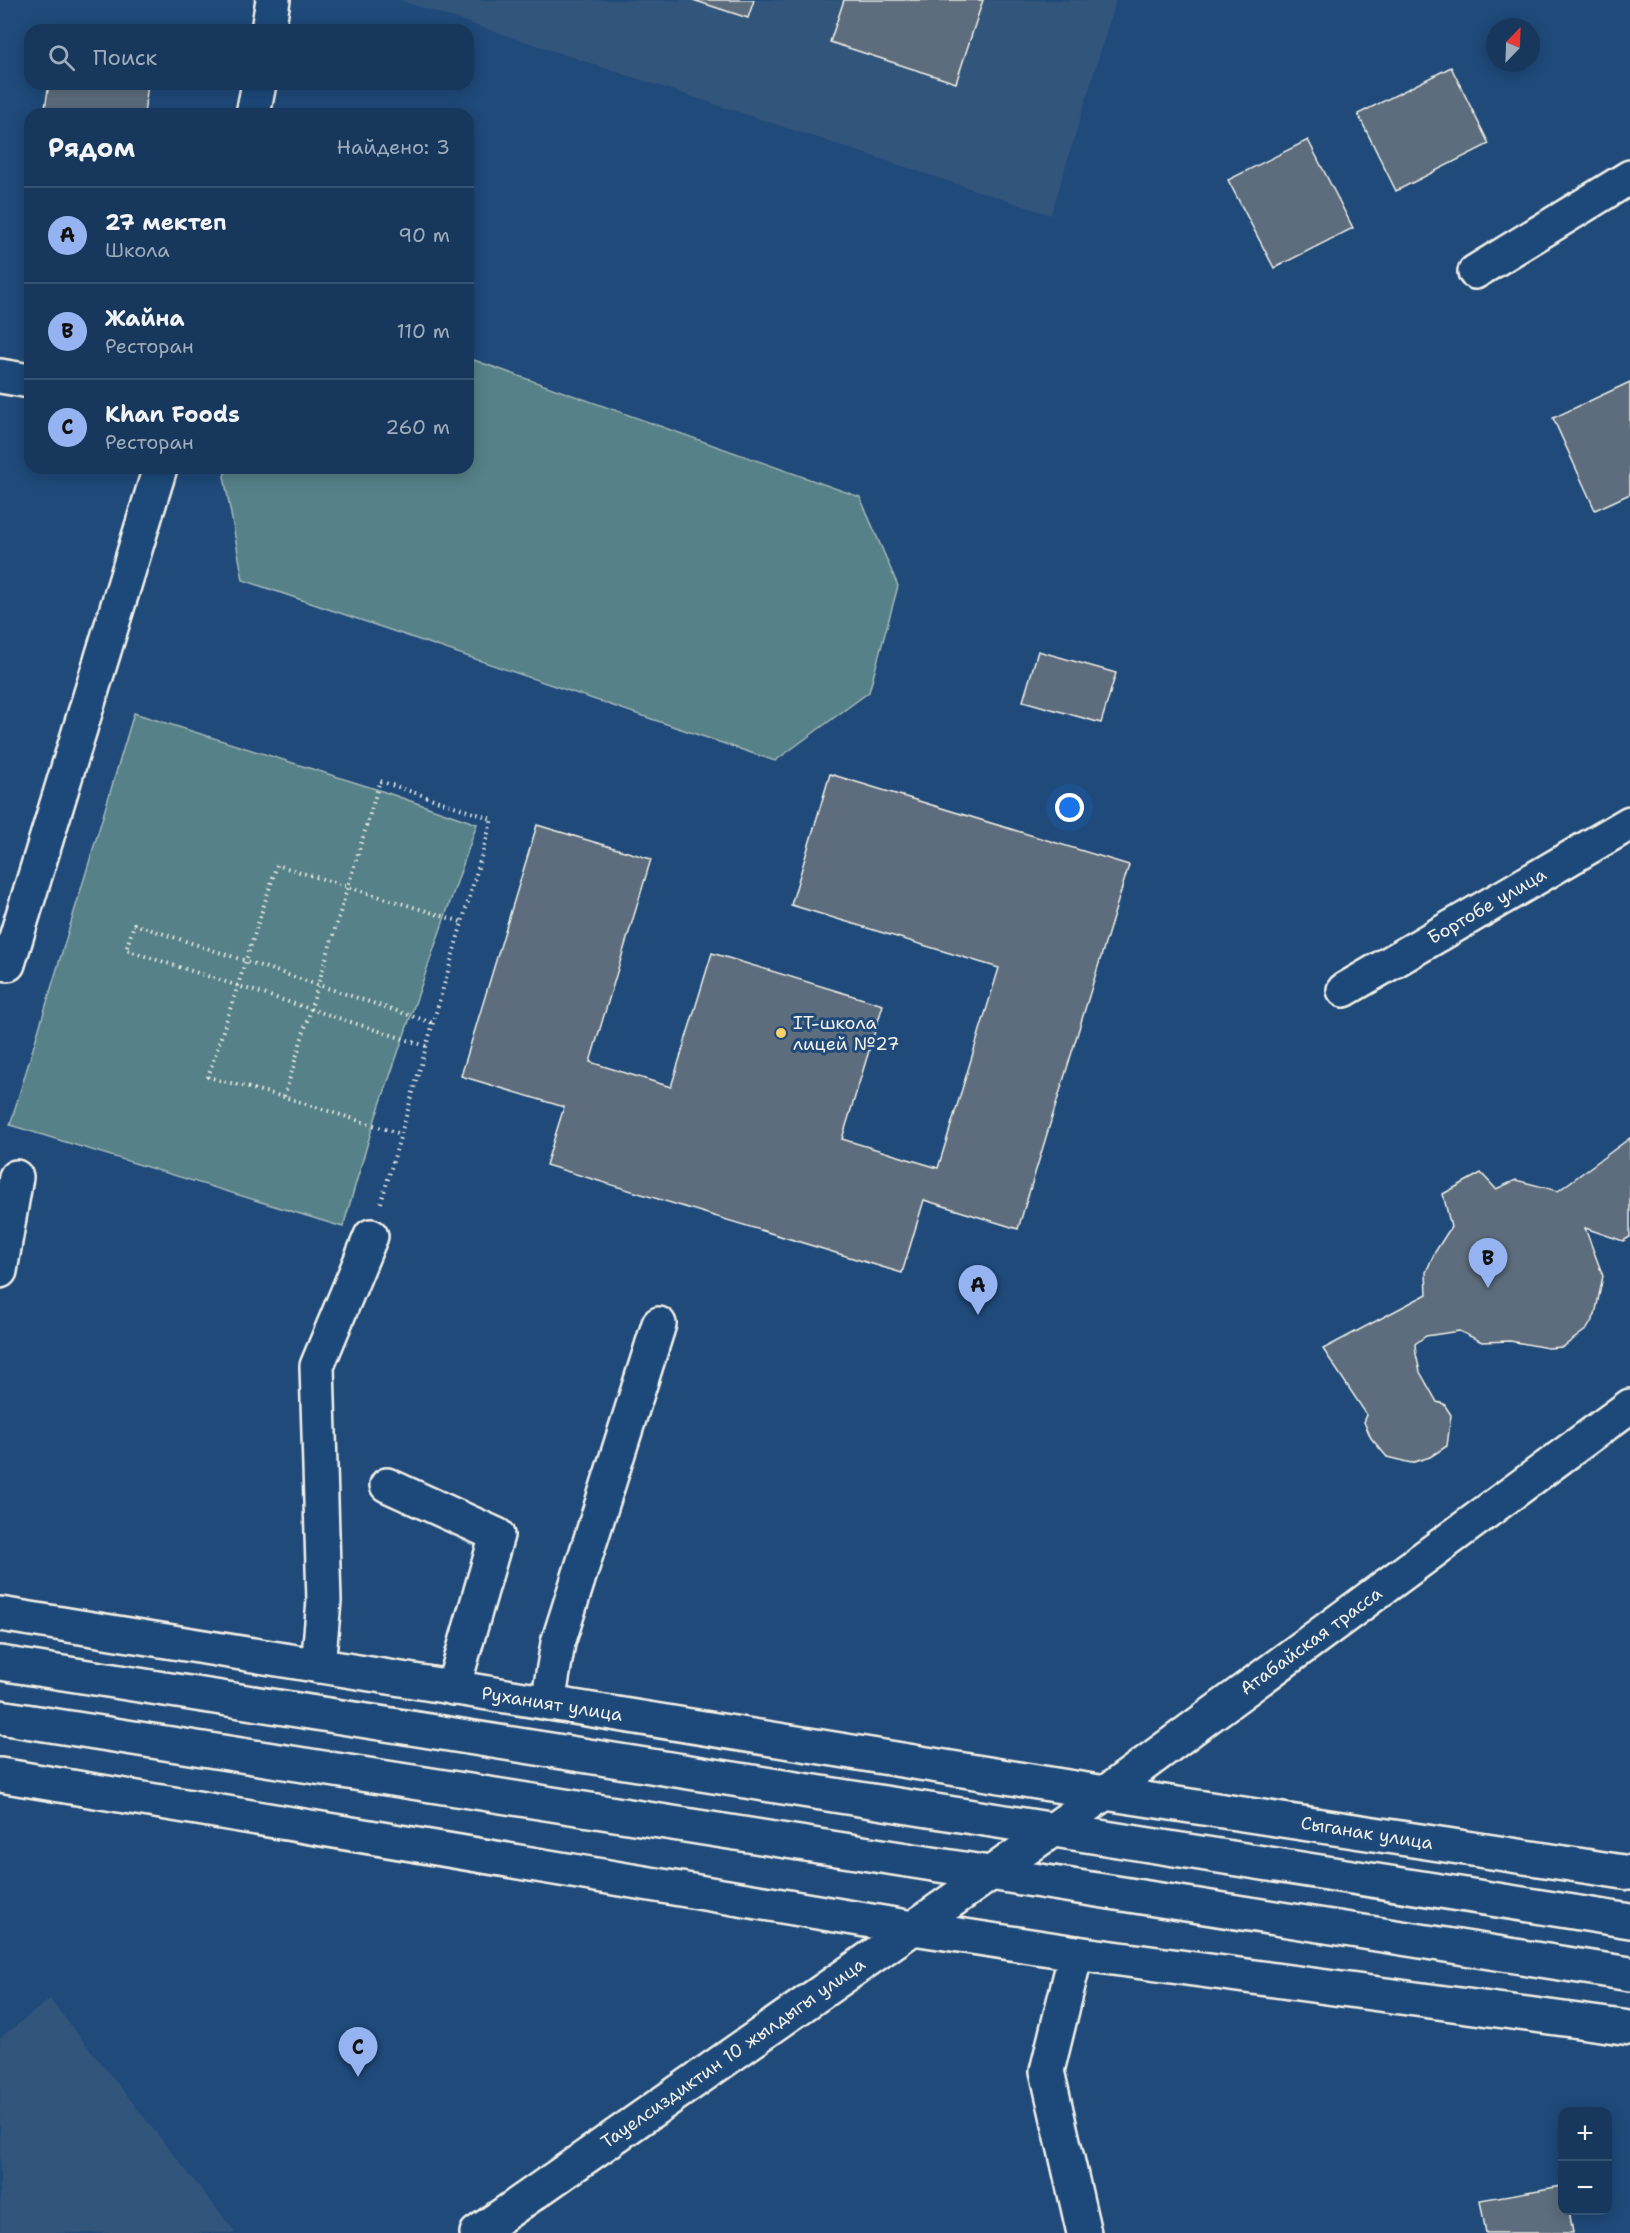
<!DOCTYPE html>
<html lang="ru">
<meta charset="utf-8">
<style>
body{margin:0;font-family:"Shantell Sans",sans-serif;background:#244365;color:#f1f3f6}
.controls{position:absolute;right:18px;bottom:18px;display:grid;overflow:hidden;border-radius:12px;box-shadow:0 3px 15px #0003}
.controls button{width:54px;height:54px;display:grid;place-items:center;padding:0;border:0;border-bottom:2px solid #365272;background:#17385c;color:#f1f3f6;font:30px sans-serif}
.compass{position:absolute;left:1486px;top:18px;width:54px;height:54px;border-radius:50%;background:#17385c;box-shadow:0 3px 15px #0003;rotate:23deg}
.you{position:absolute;left:1070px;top:808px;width:21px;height:21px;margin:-15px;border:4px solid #fff;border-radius:50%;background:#1a73e8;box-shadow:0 0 0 9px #1a73e833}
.badge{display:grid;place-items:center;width:39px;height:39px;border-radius:50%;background:#95b2f1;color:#111;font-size:20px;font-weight:700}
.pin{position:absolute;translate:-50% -50px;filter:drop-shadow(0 2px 3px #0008)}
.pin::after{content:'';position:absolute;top:32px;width:21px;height:18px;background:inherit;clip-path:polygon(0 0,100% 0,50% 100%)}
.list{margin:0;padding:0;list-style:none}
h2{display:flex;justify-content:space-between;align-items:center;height:78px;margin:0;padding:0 24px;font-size:26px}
h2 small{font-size:20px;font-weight:400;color:#9eacbb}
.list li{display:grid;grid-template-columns:39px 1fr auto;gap:18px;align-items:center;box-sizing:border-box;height:96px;padding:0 24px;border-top:2px solid #365272}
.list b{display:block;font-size:22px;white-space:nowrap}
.list p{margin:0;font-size:20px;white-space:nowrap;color:#9eacbb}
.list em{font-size:20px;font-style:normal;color:#9eacbb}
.icon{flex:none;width:33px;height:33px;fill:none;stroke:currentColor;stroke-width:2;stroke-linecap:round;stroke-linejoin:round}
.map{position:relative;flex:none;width:1630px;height:2233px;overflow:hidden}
.search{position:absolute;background:#17385c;box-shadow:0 3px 15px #0003;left:24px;top:24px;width:450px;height:66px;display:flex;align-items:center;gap:15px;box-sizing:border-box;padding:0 21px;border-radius:18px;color:#9eacbb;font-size:22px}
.panel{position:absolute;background:#17385c;box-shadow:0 3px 15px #0003;left:24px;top:108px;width:450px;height:366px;border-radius:18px}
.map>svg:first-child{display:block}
.built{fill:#32547b}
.green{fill:#568188;stroke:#a5b9b8;stroke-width:1.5}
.building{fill:#5d6d7d;stroke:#f4f1e8;stroke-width:1.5}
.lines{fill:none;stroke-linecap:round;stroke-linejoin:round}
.minor-casing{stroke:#f4f1e8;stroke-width:38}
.major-casing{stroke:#f4f1e8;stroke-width:38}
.highway-casing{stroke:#f4f1e8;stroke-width:38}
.path{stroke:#f4f1e8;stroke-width:4;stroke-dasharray:1.5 4.5;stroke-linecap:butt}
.minor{stroke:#1f4a7a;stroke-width:33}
.major{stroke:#1f4a7a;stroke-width:33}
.highway{stroke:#1f4a7a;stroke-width:33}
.poi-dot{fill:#ffd166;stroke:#1f4a7a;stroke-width:2}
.labels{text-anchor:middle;stroke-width:6;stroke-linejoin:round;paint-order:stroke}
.street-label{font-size:18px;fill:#f4f1e8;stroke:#1f4a7a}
.poi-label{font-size:18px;fill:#f4f1e8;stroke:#1f4a7a;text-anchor:start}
</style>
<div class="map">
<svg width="1630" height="2233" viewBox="0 0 1630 2233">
<rect width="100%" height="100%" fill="#1f4a7a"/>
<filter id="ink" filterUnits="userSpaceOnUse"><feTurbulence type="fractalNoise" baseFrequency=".0167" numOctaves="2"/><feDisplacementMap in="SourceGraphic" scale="12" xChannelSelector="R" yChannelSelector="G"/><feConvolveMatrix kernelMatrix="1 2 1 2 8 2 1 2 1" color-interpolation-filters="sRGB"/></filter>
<g filter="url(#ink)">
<!-- built -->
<g class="built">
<path d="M399,0h717l-65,215z"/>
<path d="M50,1999l186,234h-236v-195z"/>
</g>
<!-- green -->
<g class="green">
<path d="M468,358l392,139 38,89 -29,106 -94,69 -532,-181 -19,-104 3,-8h241z"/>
<path d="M134,713l245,77 98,34 -104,301 -30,102 -333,-102z"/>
</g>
<!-- building -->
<g class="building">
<path d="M693,0h61l-6,18z"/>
<path d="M844,0h139l-27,83 -126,-41z"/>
<path d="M1451,67l38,77 -93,47 -38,-77z"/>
<path d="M49,84h99l-4,30h-100z"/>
<path d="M1308,140l45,88 -79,40 -46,-88z"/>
<path d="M1630,382v112l-35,16 -42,-92z"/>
<path d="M1038,651l78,22 -15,50 -78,-22z"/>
<path d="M830,774l299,91 -111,364 -94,-29 -22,73 -356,-108 18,-58 -103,-31 76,-251 114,34 -61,203 81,25 41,-134 171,52 -41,134 96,29 61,-200 -208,-63z"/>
<path d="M1630,1138v99l-7,4 -38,-13 18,48 -8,39 -8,14 -24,18 -15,1 -38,-7 -28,1 -23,-11 -33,5 -11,8 1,10 4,18 17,30 7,2 7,11 -4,31 -17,11 -19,6 -24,-6 -16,-19 -7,-16 3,-7 -44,-66 104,-55 -1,-22 9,-20 16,-25 -8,-33 38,-21 15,16 20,-9 42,11z"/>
<path d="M1562,2186v24h7l4,23h-87l-6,-33z"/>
</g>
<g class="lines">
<defs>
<g id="minor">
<path d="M268,30l5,-30"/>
<path d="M253,114l6,-30"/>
<path d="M1475,272l155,-95"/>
<path d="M0,376l30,5"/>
<path d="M0,963l8,1 152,-496"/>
<path d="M1344,990l286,-167"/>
<path d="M0,1271l16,-94"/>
<path d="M387,1485l110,50 -44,153"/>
<path d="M318,1666l6,-65 -7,-235 54,-130"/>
<path d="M548,1703l10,-60 101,-319"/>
<path d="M1105,1793l525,80"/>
<path d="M1076,1953l-29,118 37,162"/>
<path d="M477,2233l436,-305 163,25 554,75"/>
</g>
<g id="major">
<path d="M0,1614l1105,179"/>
<path d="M0,1775l913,153 192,-135 525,-387"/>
</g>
<g id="highway">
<path d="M0,1663l1630,258"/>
<path d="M0,1717l1630,257"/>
</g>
</defs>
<!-- minor casing -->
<use href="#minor" class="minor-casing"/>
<!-- major casing -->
<use href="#major" class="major-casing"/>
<!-- highway casing -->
<use href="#highway" class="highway-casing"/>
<!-- path -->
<g class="path">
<path d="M426,1046l-300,-96 8,-26 299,99"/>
<path d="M284,1097l-76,-20 69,-212 185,57"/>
<path d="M381,1203c37,-128 74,-256 111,-384l-112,-38 -96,316 117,37"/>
</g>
<!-- minor -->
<use href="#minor" class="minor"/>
<!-- major -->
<use href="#major" class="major"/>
<!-- highway -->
<use href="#highway" class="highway"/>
</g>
</g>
<!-- markers -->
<circle class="poi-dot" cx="781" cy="1033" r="6"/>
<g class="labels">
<!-- street labels -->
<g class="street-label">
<text transform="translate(1487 906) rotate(-30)" y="6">Бортобе улица</text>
<text transform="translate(1311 1641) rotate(-36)" y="6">Атабайская трасса</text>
<text transform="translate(552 1704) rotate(9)" y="6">Руханият улица</text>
<text transform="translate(1367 1833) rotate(9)" y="6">Сыганак улица</text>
<text transform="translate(733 2053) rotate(-35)" y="6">Тауелсиздиктин 10 жылдыгы улица</text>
</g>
<!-- poi labels -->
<g class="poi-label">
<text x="793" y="1029">IT-школа<tspan x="793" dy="21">лицей №27</tspan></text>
</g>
</g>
</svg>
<div class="controls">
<button>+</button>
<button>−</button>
</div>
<svg class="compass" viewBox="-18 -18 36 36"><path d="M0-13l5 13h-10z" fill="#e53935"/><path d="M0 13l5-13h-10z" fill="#9eacbb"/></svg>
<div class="you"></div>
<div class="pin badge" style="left:978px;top:1315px">A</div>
<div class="pin badge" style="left:1488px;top:1288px">B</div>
<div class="pin badge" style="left:358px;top:2077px">C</div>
<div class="search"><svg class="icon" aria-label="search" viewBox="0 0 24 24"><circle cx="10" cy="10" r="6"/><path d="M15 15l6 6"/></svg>Поиск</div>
<section class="panel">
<h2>Рядом<small>Найдено: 3</small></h2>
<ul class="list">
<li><span class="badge">A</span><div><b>27 мектеп</b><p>Школа</p></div><em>90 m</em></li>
<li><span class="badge">B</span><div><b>Жайна</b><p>Ресторан</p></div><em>110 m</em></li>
<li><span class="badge">C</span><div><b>Khan Foods</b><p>Ресторан</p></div><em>260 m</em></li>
</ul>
</section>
</div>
